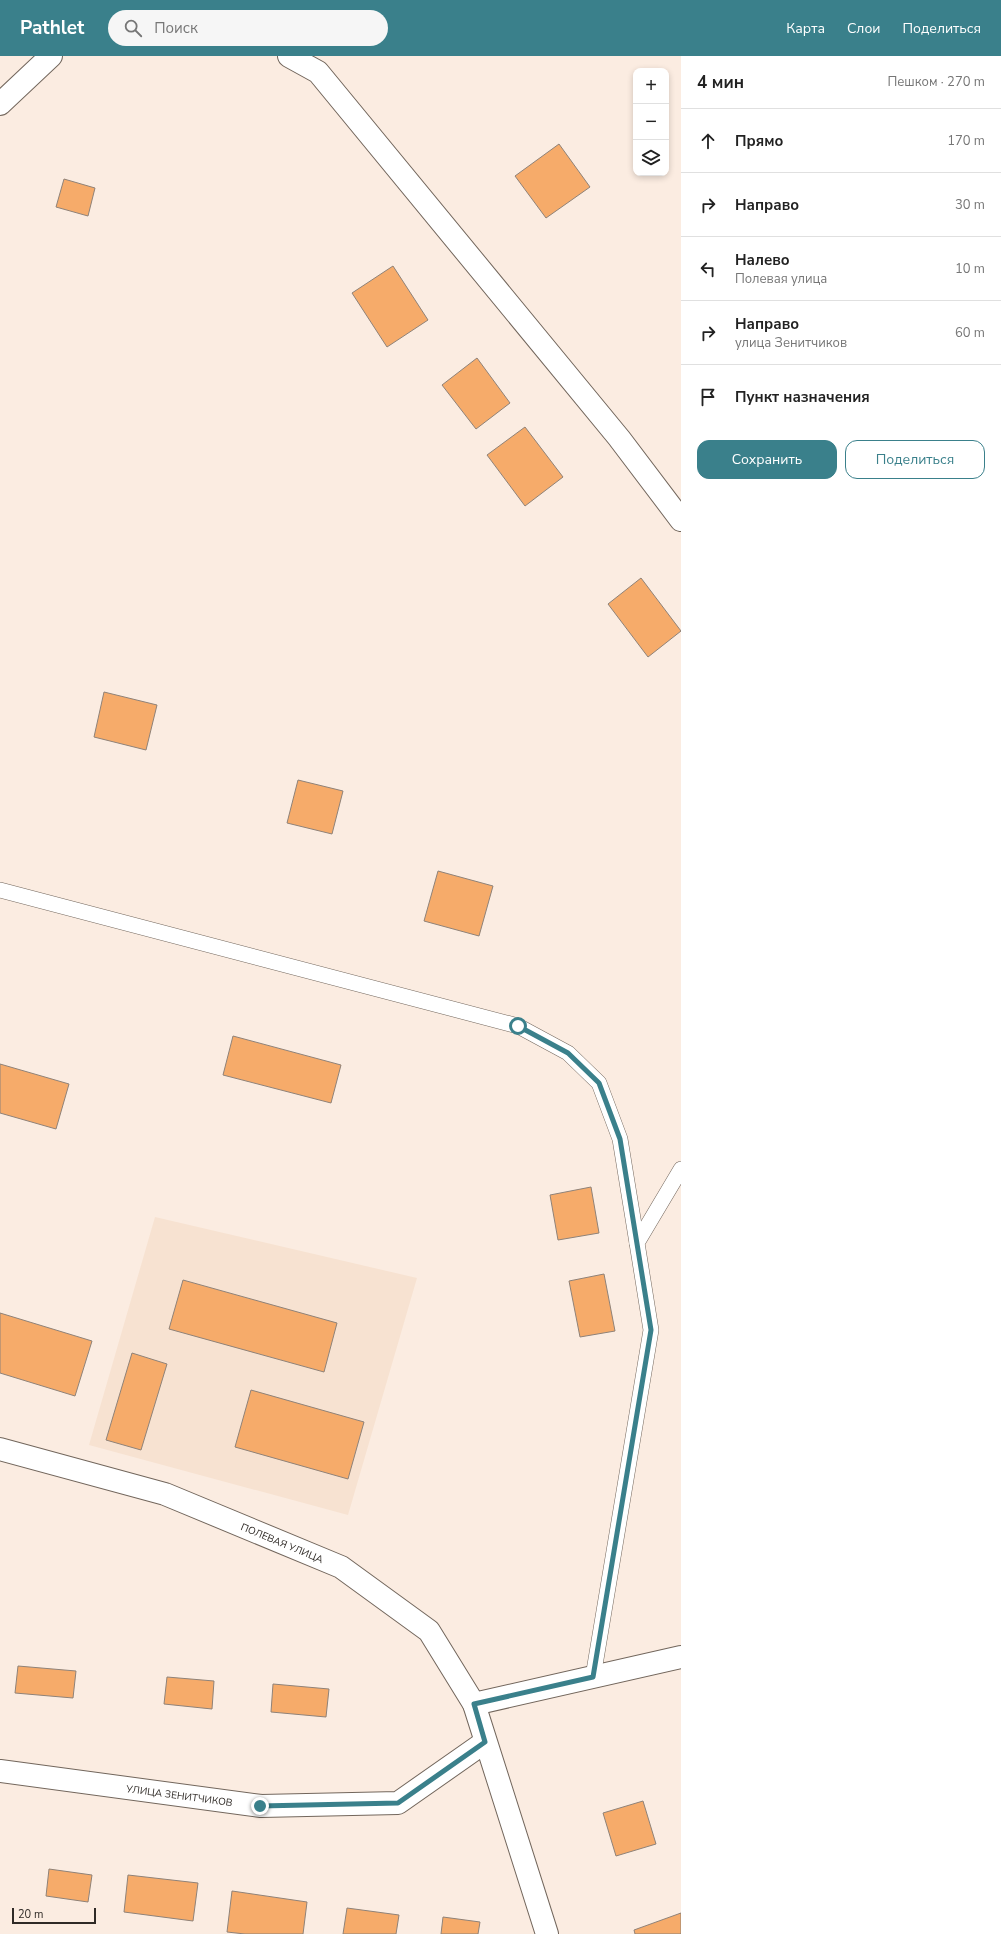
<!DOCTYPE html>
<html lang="ru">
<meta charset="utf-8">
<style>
body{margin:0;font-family:"Nunito Sans",sans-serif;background:#f6f6f6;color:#222}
.controls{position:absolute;right:12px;top:12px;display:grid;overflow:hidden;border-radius:8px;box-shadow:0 2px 6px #0003}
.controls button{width:36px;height:36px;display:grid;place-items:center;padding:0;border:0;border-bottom:1px solid #e0e0e0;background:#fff;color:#222;font:20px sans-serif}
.scale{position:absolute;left:12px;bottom:10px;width:84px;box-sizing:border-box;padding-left:4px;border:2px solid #2f2a26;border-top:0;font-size:11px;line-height:14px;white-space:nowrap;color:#2f2a26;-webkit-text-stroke:3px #fbece1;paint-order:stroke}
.stop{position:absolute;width:12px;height:12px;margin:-9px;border:3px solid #3a808b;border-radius:50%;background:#fff}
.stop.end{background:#3a808b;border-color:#fff;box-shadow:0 1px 4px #0008}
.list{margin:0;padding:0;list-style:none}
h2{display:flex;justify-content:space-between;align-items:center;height:52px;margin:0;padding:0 16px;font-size:17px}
h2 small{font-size:13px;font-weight:400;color:#767676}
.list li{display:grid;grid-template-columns:26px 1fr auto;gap:12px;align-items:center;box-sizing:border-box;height:64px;padding:0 16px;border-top:1px solid #e0e0e0}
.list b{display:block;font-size:15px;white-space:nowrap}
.list p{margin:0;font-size:13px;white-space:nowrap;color:#767676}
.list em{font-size:13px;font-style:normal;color:#767676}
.actions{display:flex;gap:8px;padding:12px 16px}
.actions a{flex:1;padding:9px 0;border:1px solid #3a808b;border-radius:12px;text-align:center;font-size:14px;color:#3a808b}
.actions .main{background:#3a808b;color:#fff}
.icon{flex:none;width:22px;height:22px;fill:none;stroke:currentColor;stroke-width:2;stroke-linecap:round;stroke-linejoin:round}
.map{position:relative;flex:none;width:681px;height:1878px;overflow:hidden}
header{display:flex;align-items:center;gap:24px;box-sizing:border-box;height:56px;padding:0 20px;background:#3a808b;color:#fff}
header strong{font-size:19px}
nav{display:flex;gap:22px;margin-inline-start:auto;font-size:14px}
.search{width:280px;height:36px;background:#f6f6f6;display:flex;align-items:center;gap:10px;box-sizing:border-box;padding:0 14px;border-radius:22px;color:#767676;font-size:15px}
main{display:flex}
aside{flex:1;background:#fff}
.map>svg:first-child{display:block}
.built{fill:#f7e2d1}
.building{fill:#f6ab6a;stroke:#8f8278}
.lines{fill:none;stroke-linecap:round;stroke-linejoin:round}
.service-casing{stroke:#72665c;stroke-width:16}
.minor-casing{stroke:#72665c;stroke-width:24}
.service{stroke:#fff;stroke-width:15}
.minor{stroke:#fff;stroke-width:22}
.route{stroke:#3a808b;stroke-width:5}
.labels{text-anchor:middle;stroke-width:3;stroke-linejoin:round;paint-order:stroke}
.street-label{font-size:10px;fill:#2f2a26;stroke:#fbece1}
</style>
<header>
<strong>Pathlet</strong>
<div class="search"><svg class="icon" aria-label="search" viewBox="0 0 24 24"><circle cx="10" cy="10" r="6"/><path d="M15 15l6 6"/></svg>Поиск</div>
<nav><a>Карта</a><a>Слои</a><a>Поделиться</a></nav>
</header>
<main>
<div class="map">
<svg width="681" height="1878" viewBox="0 0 681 1878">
<rect width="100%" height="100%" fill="#fbece1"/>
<!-- built -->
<path class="built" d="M155,1161l262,61 -69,237 -259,-70z"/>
<!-- building -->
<g class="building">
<path d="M559,88l31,43 -44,31 -31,-42z"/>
<path d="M64,123l31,9 -7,28 -32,-9z"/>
<path d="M393,210l35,54 -41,27 -35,-54z"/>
<path d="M477,302l33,45 -34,26 -34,-44z"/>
<path d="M525,371l38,50 -38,29 -38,-51z"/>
<path d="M641,522l40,53 -33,26 -40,-53z"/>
<path d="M104,636l53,13 -11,45 -52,-13z"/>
<path d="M298,724l45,11 -11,43 -45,-11z"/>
<path d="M438,815l55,15 -14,50 -55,-15z"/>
<path d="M233,980l108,29 -10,38 -108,-28z"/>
<path d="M0,1008l69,20 -13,45 -56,-16z"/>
<path d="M591,1131l8,46 -41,7 -8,-45z"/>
<path d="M604,1218l11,57 -35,6 -11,-56z"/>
<path d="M183,1224l154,43 -13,49 -155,-43z"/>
<path d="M0,1257l92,28 -17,55 -75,-23z"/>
<path d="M132,1297l35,11 -26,86 -35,-10z"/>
<path d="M251,1334l113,32 -16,57 -113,-32z"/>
<path d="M18,1610l58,5 -3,27 -58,-5z"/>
<path d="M167,1621l47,4 -2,28 -48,-5z"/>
<path d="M273,1628l56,5 -3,28 -55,-5z"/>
<path d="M643,1745l13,43 -40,12 -13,-43z"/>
<path d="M49,1813l43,6 -4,27 -42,-6z"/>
<path d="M128,1819l70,8 -5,38 -69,-9z"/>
<path d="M232,1835l75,11 -4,32h-58l-18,-2z"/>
<path d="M347,1852l52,7 -3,19h-53z"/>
<path d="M681,1857v21h-46l-1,-4z"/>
<path d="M443,1861l37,5 -2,12h-37z"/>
</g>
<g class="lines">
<defs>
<g id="service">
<path d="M0,834l518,136 50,27 31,30 21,56 17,104"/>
<path d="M593,1621l58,-347 -14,-87 44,-74"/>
</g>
<g id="minor">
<path d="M289,0l29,16 301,366 62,82"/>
<path d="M0,48l51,-48"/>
<path id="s1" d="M0,1393l165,45 176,73 88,64 45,73 73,230"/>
<path d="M474,1648l207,-47"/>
<path id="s2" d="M0,1715l261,35 137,-3 87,-61"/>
</g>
</defs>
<!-- service casing -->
<use href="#service" class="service-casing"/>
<!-- minor casing -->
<use href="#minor" class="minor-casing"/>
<!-- service -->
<use href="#service" class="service"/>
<!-- minor -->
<use href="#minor" class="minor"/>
</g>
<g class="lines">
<!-- route -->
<path class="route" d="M260,1750l138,-3 87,-61 -11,-38 119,-27 58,-347 -31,-191 -21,-56 -31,-30 -50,-27"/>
</g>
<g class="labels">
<!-- street labels -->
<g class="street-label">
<text dy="4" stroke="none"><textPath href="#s1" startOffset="298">ПОЛЕВАЯ УЛИЦА</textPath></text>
<text dy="4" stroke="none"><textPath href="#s2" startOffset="181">УЛИЦА ЗЕНИТЧИКОВ</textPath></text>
</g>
</g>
</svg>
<div class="controls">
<button>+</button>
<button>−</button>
<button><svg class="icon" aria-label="layers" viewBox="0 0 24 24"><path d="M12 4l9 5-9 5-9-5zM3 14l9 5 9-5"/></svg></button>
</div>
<div class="scale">20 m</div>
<div class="stop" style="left:518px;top:970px"></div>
<div class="stop end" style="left:260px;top:1750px"></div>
</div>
<aside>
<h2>4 мин<small>Пешком · 270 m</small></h2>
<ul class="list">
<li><svg class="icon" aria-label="ahead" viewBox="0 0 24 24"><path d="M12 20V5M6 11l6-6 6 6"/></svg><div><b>Прямо</b></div><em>170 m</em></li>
<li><svg class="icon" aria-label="right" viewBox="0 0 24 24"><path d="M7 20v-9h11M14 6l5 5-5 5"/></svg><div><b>Направо</b></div><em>30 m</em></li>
<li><svg class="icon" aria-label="left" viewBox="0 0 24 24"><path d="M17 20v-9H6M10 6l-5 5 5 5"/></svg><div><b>Налево</b><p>Полевая улица</p></div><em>10 m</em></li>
<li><svg class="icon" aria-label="right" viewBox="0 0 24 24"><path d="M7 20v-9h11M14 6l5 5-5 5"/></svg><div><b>Направо</b><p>улица Зенитчиков</p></div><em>60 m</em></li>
<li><svg class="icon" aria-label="arrive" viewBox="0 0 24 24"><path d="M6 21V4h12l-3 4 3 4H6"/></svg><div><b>Пункт назначения</b></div></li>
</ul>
<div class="actions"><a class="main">Сохранить</a><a>Поделиться</a></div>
</aside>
</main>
